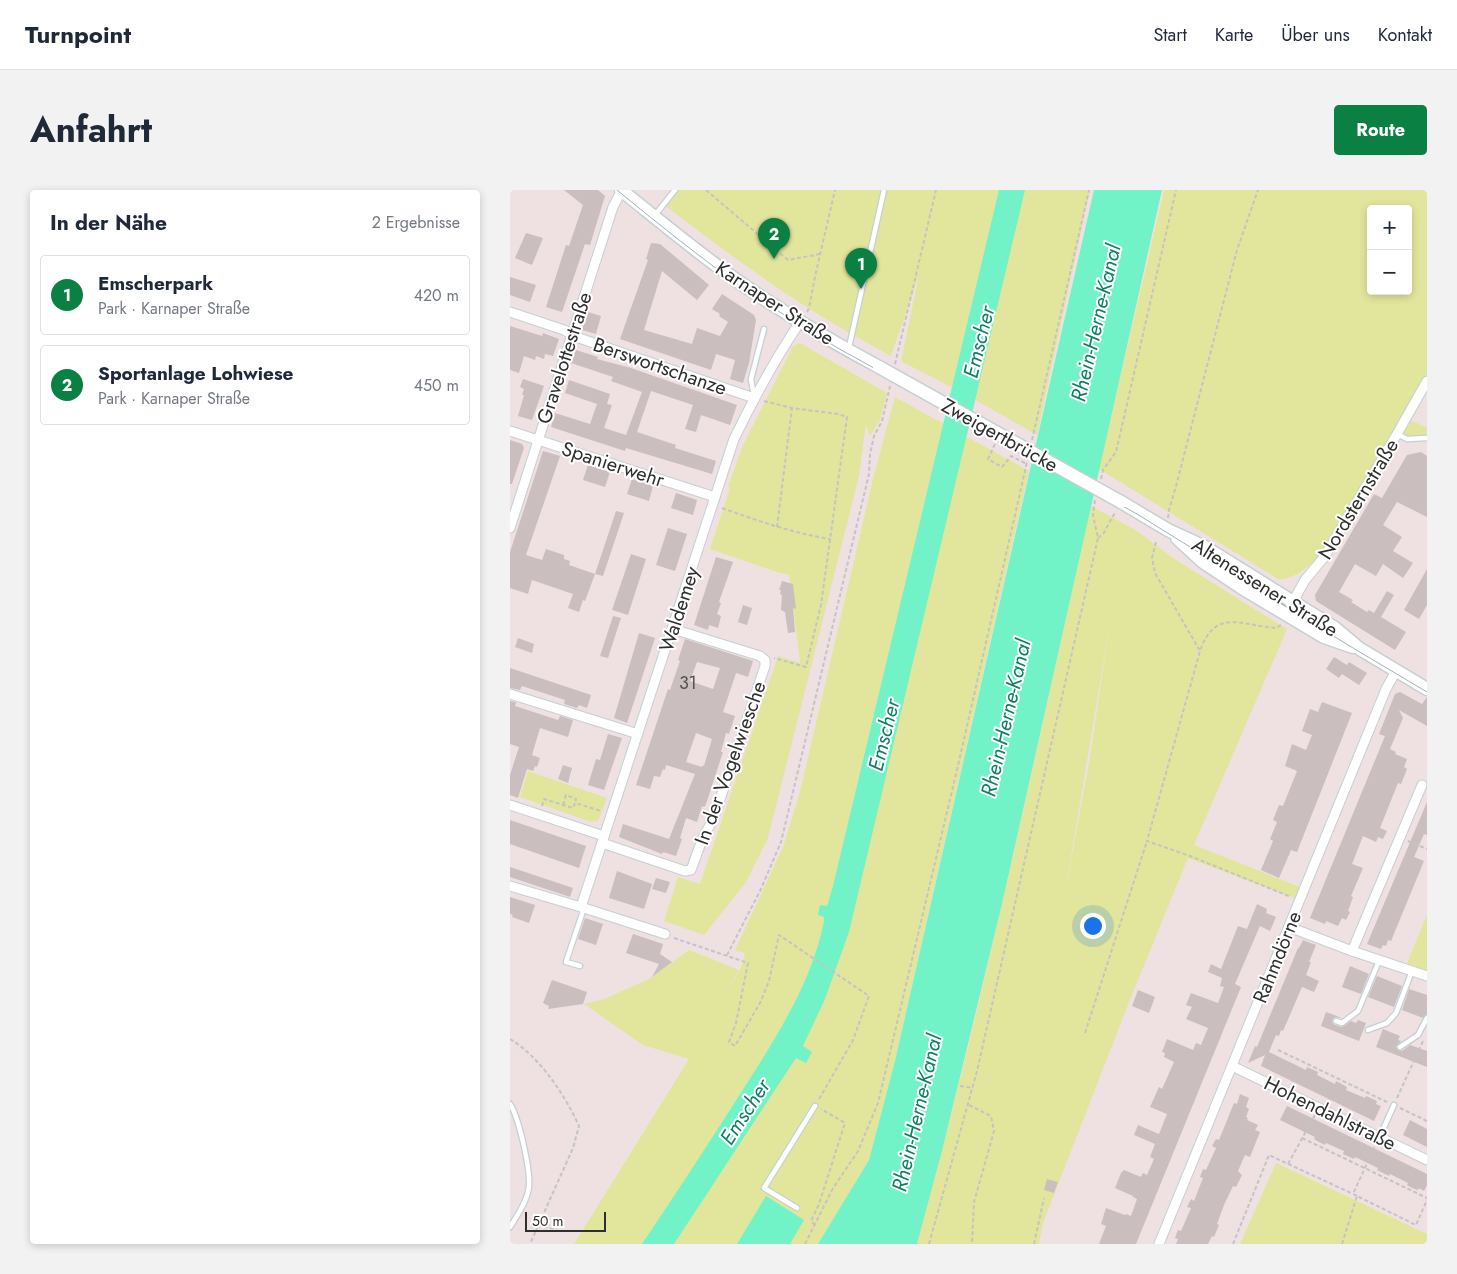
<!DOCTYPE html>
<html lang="de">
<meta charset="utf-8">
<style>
body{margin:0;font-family:Jost,sans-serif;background:#f2f2f3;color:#1f2937}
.controls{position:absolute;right:15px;top:15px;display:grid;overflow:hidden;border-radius:5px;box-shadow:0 2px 8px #0003}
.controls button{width:45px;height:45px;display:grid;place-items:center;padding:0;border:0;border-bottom:1px solid #e0e1e3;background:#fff;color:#1f2937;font:25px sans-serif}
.scale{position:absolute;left:15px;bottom:12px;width:81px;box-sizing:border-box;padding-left:5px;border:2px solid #2e2e2e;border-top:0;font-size:14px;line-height:18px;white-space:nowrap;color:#2e2e2e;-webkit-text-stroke:4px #fff;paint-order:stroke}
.you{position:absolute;left:582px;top:735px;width:18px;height:18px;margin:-12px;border:4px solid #fff;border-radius:50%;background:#1a73e8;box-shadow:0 0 0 8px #1a73e833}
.badge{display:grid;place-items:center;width:32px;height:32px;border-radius:50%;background:#0b8043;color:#fff;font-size:16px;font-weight:700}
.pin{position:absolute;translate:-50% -41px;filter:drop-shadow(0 1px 2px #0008)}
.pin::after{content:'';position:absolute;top:26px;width:18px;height:15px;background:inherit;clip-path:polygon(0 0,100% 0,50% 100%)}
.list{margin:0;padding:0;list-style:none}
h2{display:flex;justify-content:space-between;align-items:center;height:65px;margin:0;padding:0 20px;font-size:21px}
h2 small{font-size:16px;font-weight:400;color:#747a83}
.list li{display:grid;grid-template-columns:32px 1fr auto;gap:15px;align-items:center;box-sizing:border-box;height:80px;margin:0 10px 10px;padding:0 10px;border:1px solid #e0e1e3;border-radius:5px}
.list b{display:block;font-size:19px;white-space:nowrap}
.list p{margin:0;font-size:16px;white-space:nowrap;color:#747a83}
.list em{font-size:16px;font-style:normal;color:#747a83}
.map{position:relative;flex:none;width:917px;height:1054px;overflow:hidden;border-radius:5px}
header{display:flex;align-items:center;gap:30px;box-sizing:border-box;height:70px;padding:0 25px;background:#fff;border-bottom:1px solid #e0e1e3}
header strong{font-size:24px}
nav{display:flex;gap:28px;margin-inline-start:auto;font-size:18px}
.intro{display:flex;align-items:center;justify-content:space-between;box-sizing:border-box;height:120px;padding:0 30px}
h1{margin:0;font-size:35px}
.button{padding:12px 22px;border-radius:5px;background:#0b8043;color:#fff;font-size:18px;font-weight:700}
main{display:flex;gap:30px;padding:0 30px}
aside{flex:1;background:#fff;border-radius:5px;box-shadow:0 2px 8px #0003}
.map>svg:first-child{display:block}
.green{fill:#e2e69c;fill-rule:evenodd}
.water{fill:#71f3c7}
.building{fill:#cbbebe;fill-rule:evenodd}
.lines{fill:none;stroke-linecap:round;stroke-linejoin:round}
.lane-casing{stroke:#c4d0d4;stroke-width:7}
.street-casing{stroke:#c4d0d4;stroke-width:11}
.secondary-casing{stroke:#c4d0d4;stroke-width:15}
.path{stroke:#c4c4c4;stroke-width:2;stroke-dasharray:4 2.5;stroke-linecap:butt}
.lane{stroke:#fff;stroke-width:4.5}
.street{stroke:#fff;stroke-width:9}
.secondary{stroke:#fff;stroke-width:12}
.tram{stroke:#a2b2b8;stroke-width:1}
.secondary-bridge-casing{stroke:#c4d0d4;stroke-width:15;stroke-linecap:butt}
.secondary-bridge{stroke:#fff;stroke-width:12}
.labels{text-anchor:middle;stroke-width:4;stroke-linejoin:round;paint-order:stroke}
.number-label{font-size:18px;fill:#555252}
.street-label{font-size:20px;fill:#2e2e2e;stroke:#fff}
.water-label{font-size:21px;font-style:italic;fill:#0c8062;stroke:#fff}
</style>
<header>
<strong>Turnpoint</strong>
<nav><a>Start</a><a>Karte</a><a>Über uns</a><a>Kontakt</a></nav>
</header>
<div class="intro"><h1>Anfahrt</h1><a class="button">Route</a></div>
<main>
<aside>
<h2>In der Nähe<small>2 Ergebnisse</small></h2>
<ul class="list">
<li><span class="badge">1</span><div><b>Emscherpark</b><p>Park · Karnaper Straße</p></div><em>420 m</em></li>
<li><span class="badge">2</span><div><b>Sportanlage Lohwiese</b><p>Park · Karnaper Straße</p></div><em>450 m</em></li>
</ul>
</aside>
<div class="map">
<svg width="917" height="1054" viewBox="0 0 917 1054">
<rect width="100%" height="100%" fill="#efe0e1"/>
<!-- green -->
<g class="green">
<path d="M169,0h411l-53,245 -63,-36 -73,-38 18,-86 -28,81c-29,-16 -58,-32 -86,-50 -48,-31 -94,-65 -139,-100z"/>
<path d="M654,0h263v188l-103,175c-12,10 -30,28 -46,26l-179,-110zM861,19h37v82h-37z"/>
<path d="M290,153l87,50 -7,27 -10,16 -4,-12 -7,52 -91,362 -22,44 -42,53 -40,-14 14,-44 22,7 78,-228 22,7 -11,-88 -12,-3 -67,-23 20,-61 -2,-2 15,-41 50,-99z"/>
<path d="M385,207l134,74 -134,590 -26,99 -51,84h-244l115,-185 -46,-14 -59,-41 20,-5 45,-20 40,-29 50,20 -16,28 18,-30 4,-15 -10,-3 48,-103 17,-55 74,-317z"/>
<path d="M897,228l20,10v9l-20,1 -9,-4z"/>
<path d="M581,316l43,23 42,31 111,69 -93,216 111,44 -5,11 -112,-42 -57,139 -88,226 -4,21h-122c67,-244 119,-491 174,-738zM601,426l-21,141 -25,136 46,-276z"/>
<path d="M18,581l79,27 -8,21 -2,2 -6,1 -71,-25z"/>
<path d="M917,725v56l-20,-8z"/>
<path d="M766,973l151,71v10h-187z"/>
</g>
<!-- water -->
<g class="water">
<path d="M489,0h26l-176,742 -24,67 -22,47 9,6 -6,11 -10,-5 -122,186h-32c34,-51 67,-101 100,-153 33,-52 70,-108 82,-170v-4l-6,-2 2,-10 7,1 6,-20z"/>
<path d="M584,0h68l-160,714 -60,247 -25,93h-99l51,-84 26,-99z"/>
<path d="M256,1006l38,24 -14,24h-53z"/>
</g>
<!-- building -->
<g class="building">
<path d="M54,0h34l7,6 -15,49 -5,-1 -23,68 -16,-5 20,-62 3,1 14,-41z"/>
<path d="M16,43l17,5 -11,27 -17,-7z"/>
<path d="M141,53l9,1 49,41 -12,15 -35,-29 -18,59 48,14 5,-16 23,8 8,-14 -9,-6 1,-2 -8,-5 10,-15 32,21 2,5 -7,43 -6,20 -13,-4 5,-19 -19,-6 -5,16 -91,-31 28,-79 -2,-1z"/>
<path d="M0,87l26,8 -6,17 -20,-7z"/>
<path d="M78,122l13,4 -5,18 -14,-4z"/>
<path d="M0,136l32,10 1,-3 16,6 -6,17 -8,-2 -1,5 -8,-3 -1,4 -11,-4 -5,17 -9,-3z"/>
<path d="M66,160l22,7 -1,2 34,9 106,37 -7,20 -29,-10 -5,17 -11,-3 8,-24 -42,-14 -14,41 39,13 -1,3 41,13 -4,13 -86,-26 -1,3 -74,-24 4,-14 35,11 7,-20 -32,-11 4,-13 41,14 -3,10 5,1 -8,23 22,7 16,-43 -31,-11 2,-4 -42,-14z"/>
<path d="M13,189l21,7 -12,34 -14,-4 6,-21h-2l2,-6 -4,-2z"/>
<path d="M0,250l12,4 2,4 -12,36h-2z"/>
<path d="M33,261l17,5 -34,99 16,5 4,-11 18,6v4l6,2 -1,4 26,9 -10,27 -2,-1 -4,12 -11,-4 5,-14 -41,-14 -4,14 -18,-6v-36z"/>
<path d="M911,262l6,4v61l-30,-15 -14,23 19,12 -9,14 20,12 -10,15 -20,-14 -7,12 -21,-12 -16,28 14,8 -2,2 16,10 2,-2 5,3 13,-22 7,4 -13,22 25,15 -11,18 -79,-49 -1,-6 59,-101 8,4 25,-43z"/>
<path d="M78,275l22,7 -5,15 -22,-7z"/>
<path d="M122,289l21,7 -4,15 -22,-7z"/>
<path d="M166,303l21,7 -4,15 -22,-7z"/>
<path d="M106,321l8,2 -21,63 -8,-2z"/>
<path d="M158,338l19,6 -12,37 -19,-6z"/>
<path d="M121,364l15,5 -18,56 -16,-5z"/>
<path d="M206,367l17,5 -14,40 2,1 -4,11 4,2 -3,12 -9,-3 -1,5 -14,-5z"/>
<path d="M917,379v36l-8,14 -15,-9z"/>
<path d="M272,391l11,3 3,25 -3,-1 2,24 -7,1 -3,-21 -4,-2 1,-15 -2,-1 1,-4h-2z"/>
<path d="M233,415l9,3 -5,17 -9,-3z"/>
<path d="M103,426l8,2 -13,40 -8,-2z"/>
<path d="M129,443l16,5 -28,85 -13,-5z"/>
<path d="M8,448l16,6 -2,9 -17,-6z"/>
<path d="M175,449l68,22 -5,16 -12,-4 -13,39 12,4 -6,18 -3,-1 -5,19h2l-18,55 -3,-1 -5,16 -11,-4 -6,20 2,1 -6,17 -13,-4 -1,2 -43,-17 4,-13 46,15 26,-65 -29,-9 -1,5 -2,-1 -3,8 -6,-1 -4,13 -14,-4 32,-96 2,1 10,-29 -2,-1zM187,472l23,6 -7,21 -23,-8zM186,543l16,6 -8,27 -1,-1 -1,2 -16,-5z"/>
<path d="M824,467l13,8 2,-3 18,11 -8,12 -17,-11 -3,4 -13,-9z"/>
<path d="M0,478l81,27 -4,13 -8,-3 -2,3 -13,-4 1,-4 -43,-14 -2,4 -10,-2z"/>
<path d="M890,502l22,12 5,-7v29l-28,-16 4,8 -13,31 6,3 -1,2 12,5 -3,8 3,2 -6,15 -3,-1 -18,45 7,3 -4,8 -5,-2 -2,5 -13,-6 -11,28 11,4 -12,28 2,1 -5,14 2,1 -4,8 -4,-2 -4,8 -12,-5 -1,3 -15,-6 75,-182 -6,-2 16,-40z"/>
<path d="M0,511l6,1 -1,4 43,14 2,-4 13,4 -5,17 -28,-9 -8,27 8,3 -3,9 -2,-1 -2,5 -6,-2 -9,29 -8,-3v-20l9,-28 -9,-3z"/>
<path d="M812,512l30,11 -55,139 -6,-2 -12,28 -18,-8 12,-29 -3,-2 7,-17 -4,-2 6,-15 4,1 14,-35 -12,-5 7,-22 14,6 6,-15 -10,-4 8,-22 8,3z"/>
<path d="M98,544l14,4 -18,52 -16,-5 8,-26 4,1z"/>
<path d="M53,575l9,3 -4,15 -10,-4z"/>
<path d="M917,612v33l-3,-1 -10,23 10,4 -33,80 -3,-1 -2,6 -3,-1 -2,4 -14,-5z"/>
<path d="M0,630l76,26 -7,22 -69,-24z"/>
<path d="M0,677l63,21 -3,9 -60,-20z"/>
<path d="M107,681l35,13 -8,25 -35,-11z"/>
<path d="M146,688l14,4 -4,11 -14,-4z"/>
<path d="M0,707l25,8 -6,18 -17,-6 1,-2 -3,-1z"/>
<path d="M747,714l10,5 -1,4 10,4 -6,14 -10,-5 -1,2 -24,56 6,3 -105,257h-37l7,-18 -5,-2 5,-16 19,7 1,-1 5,2 6,-17 -4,-2v-1l-18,-8 6,-15 3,-3 17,7 2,-4 4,2 7,-16 -4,-2 5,-13 -21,-9 4,-10 21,9 8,-20 -17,-7 9,-20 3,2 12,-27 -10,-5 1,-4 -3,-1 5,-13 26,11 3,-7 5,2 7,-17 -22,-9 6,-12 -6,-2 5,-12 27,10 6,-16 -4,-1 2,-8 -14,-6 3,-8 10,5 17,-43 9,3z"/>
<path d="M75,728l18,6 -7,21 -18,-6z"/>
<path d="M123,744l30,10 -3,10 12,8 -20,15 7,-13 -33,-11z"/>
<path d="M793,750l13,5 -7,17h2l-5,13 13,6 -5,11 -12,-5 -19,44 -2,-1 -2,6 -3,-1 -7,17 37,18 1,-3 11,5 -1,3 18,9 1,-3 11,6 -1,3 19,8 1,-2 11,5 -1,3 5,2 -7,15 -113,-55 4,-11 -17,8 7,-17 2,1 41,-99h1z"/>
<path d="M840,776l19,8 -8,20 -19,-7z"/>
<path d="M867,786l25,10 -8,21 -26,-10z"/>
<path d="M42,790l35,12 -4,12 -35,5 1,-3 -6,-3z"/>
<path d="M899,799l18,6v19l-4,4 -21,-8z"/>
<path d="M628,800l17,7 -6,16 -17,-7z"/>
<path d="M816,822l16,6 -7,-1 -3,3 1,4 8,3 3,-1 7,-5 5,2 2,-3 8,3 -7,18 -38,-15z"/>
<path d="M873,839l17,7 -2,4 3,1 -5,6 2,3 4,1 8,-6 17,6v16l-51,-20z"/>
<path d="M730,904l9,4 -3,9 3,2 -3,8 2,1 -1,2 11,5 -3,5 5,2 -10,25 -5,-2 -7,16 4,4 -6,12 -3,-1 -9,19 -7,19 2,1 -5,12 -2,-1 -4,8h-32l2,-5 -3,-1 3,-8 3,1 10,-23 -4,-1 4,-8 3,2 9,-23 -3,-1 3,-8 3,1 10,-22 -4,-2 4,-7 3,1 15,-37 3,1z"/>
<path d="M777,916l140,68v11l-3,6 -5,-3 -1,2 -6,-2 -5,-3 1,-2 -18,-9 -1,2 -12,-6 1,-2 -23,-11 -1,2 -11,-5 1,-3 -18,-8 -1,2 -6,-3 -5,-3 1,-2 -35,-17z"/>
<path d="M900,930l17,9v18l-24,-12z"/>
<path d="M537,989l11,3 -4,11 -10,-3z"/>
</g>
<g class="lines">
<defs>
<g id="lane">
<path d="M145,25l20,-25"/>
<path d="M339,157l35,-157"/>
<path d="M244,207l-3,-18 13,-50"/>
<path d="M887,244l10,5 20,-1"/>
<path d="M70,776l-14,-4 18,-54"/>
<path d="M826,831l6,2 16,-12 21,-50"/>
<path d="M858,840l19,-7 9,-10 16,-42"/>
<path d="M890,857l18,-12 9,-17"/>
<path d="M0,914c9,14 23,73 18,88 -3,13 -11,24 -18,35"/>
<path d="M870,946l14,-31"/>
<path d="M287,1018l-33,-20 51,-82"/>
</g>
<g id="street">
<path d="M0,122l54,18 15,8 175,60"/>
<path d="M0,241l205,66"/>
<path d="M0,338l103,-321 9,-17"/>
<path d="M780,417l15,-27 20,-24 72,-122 30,-53"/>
<path d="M0,504l128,40"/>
<path d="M0,615l94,31"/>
<path d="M92,653l83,28 6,-1 11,-30 12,-23 51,-151v-6l-5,-4 -87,-27"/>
<path d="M0,696l71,21 84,27"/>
<path d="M71,717l153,-468c20,-41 41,-80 66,-117"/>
<path d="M779,737l63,24 75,25"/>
<path d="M842,761l70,-166"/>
<path d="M722,876l195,94"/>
<path d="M649,1054l227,-555 10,-18"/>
</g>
<g id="secondary">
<path d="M111,0c40,32 79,65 121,94 44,30 90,58 137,83"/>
<path d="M611,312l47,28 37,17 130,81 25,21 67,40"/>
<path d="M667,348l26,24 39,26 82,49 29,10"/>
</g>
</defs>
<!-- lane casing -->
<use href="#lane" class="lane-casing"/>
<!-- street casing -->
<use href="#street" class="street-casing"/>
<!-- secondary casing -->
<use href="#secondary" class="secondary-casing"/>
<!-- path -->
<g class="path">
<path d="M196,0l82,70 32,-6"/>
<path d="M297,122l2,-4 7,-36 19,-82"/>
<path d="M385,174l41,-174"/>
<path d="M254,211l28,7 46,6 9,3 -26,188 -15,62 -32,-9"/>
<path d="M522,250l57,-250"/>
<path d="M485,254l-7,15 14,8 9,-11 16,8"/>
<path d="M591,289l2,-9 13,-18 60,-262"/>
<path d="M212,318c36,13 71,25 108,31"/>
<path d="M658,328l1,-8 7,-24 61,-236 21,-60"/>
<path d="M267,337l15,-119"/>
<path d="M588,348l5,-4 13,-23"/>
<path d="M646,352l-4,16 3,15 45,78"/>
<path d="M771,435l-5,3c-33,-2 -61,-21 -76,23l-53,190 43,15 101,41"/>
<path d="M53,615l3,-10 10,4 -1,4"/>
<path d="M32,616l2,-7 29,9 2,-5 26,8"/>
<path d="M898,651l19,8"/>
<path d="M164,748l74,25 -12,60 -7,19 6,4 25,-43 9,-22 10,-46 90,61 -16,44 -35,61"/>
<path d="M217,765l33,-64 21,-49 88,-368 1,-20 4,-18 8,-15 8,-35"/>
<path d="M575,843l62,-192"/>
<path d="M0,849c29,17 55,56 69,87l-6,22 -43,96"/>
<path d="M768,860l109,52"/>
<path d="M450,896l13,2"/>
<path d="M887,908l26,-57"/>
<path d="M459,915l22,11 3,15 -20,71 -2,42"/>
<path d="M890,918l27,13"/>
<path d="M792,948l125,60"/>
<path d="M778,974l27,-49"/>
<path d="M847,1006l-4,-2 22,-48"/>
<path d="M305,1035l-4,-4 8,-17 26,-81 -24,-14"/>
<path d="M27,1036l20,3"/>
<path d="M295,1054l27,-54 26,-39 20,-48 79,-333 70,-308"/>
<path d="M419,1054l48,-173 121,-533 -5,-23 2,-15"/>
<path d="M524,1054l10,-46"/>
<path d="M723,1054l36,-89 84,39"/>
<path d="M832,1054l15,-48 59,29 11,-25"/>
</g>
<!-- lane -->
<use href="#lane" class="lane"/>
<!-- street -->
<use href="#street" class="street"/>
<!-- secondary -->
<use href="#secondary" class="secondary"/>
<!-- tram -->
<path class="tram" d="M107,0c40,33 80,65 122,95 31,22 65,42 97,62l301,167 211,131 79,47"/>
<defs>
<path id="secondary-bridge" d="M369,177l242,135"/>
</defs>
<!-- secondary-bridge casing -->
<use href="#secondary-bridge" class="secondary-bridge-casing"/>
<!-- secondary-bridge -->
<use href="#secondary-bridge" class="secondary-bridge"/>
</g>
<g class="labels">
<!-- number labels -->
<g class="number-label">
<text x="178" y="499">31</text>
</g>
<!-- street labels -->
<g class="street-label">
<text transform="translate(265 113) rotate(33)" y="7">Karnaper Straße</text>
<text transform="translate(54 168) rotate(-72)" y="7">Gravelottestraße</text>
<text transform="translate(150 176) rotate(19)" y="7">Berswortschanze</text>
<text transform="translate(490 245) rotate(29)" y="7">Zweigertbrücke</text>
<text transform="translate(103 274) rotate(18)" y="7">Spanierwehr</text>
<text transform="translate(848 309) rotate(-59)" y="7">Nordsternstraße</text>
<text transform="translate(755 397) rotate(32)" y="7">Altenessener Straße</text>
<text transform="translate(169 419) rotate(-72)" y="7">Waldemey</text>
<text transform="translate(220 573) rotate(-70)" y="7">In der Vogelwiesche</text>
<text transform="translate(767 767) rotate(-68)" y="7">Rahmdörne</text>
<text transform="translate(820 923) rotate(26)" y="7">Hohendahlstraße</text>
</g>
<!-- water labels -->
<g class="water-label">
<text transform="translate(586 133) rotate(-77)" y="7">Rhein-Herne-Kanal</text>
<text transform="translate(469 152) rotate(-76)" y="7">Emscher</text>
<text transform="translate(496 528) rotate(-77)" y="7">Rhein-Herne-Kanal</text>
<text transform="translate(374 545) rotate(-76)" y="7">Emscher</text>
<text transform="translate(235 922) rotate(-57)" y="7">Emscher</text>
<text transform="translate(407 923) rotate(-77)" y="7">Rhein-Herne-Kanal</text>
</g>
</g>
</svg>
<div class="controls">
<button>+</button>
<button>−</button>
</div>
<div class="scale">50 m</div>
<div class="you"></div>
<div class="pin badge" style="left:351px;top:99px">1</div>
<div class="pin badge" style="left:264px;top:69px">2</div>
</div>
</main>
